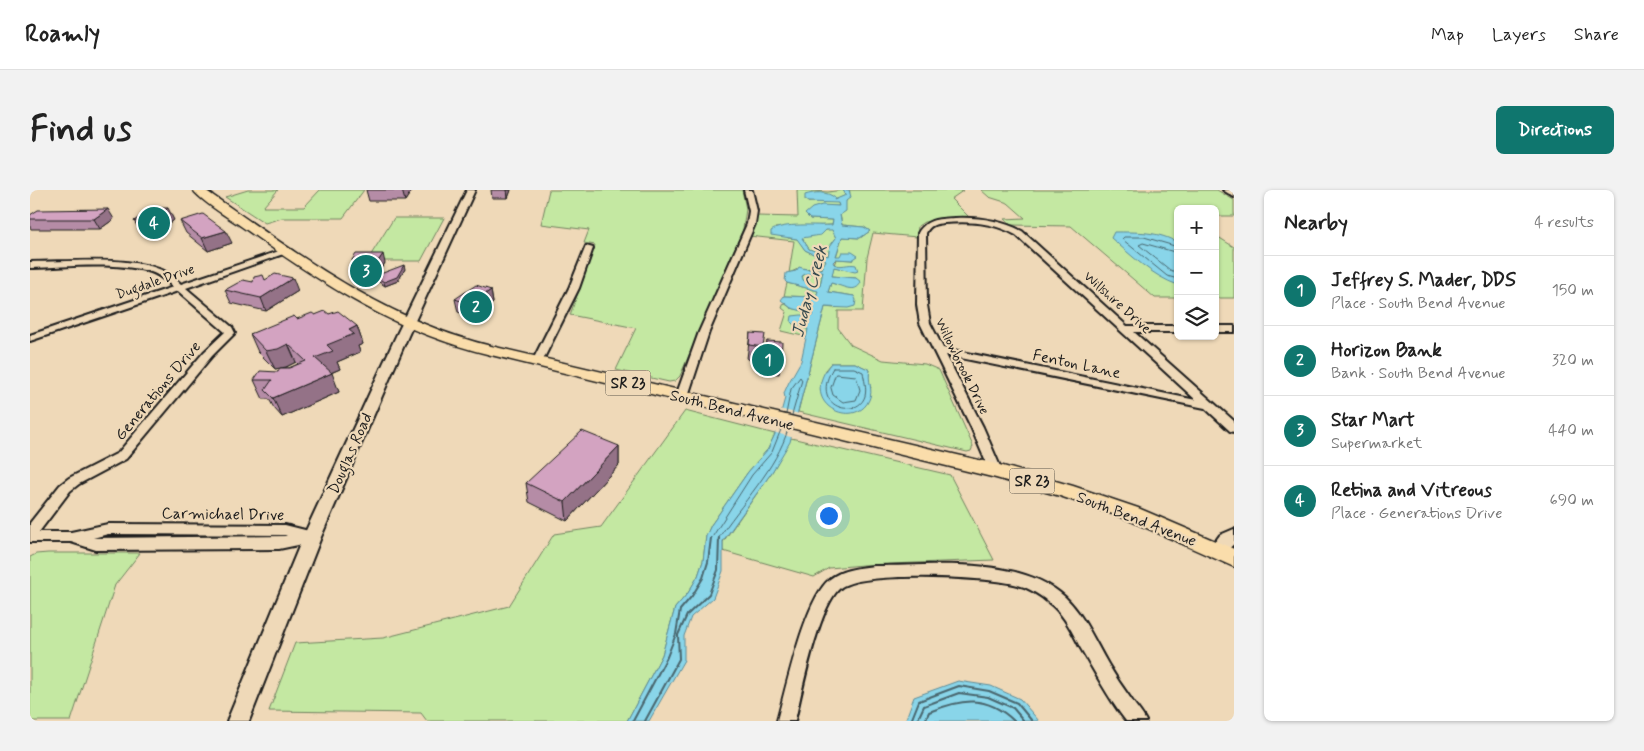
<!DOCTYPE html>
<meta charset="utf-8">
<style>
body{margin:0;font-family:Mynerve,sans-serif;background:#f2f2f2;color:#222}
.controls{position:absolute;right:15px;top:15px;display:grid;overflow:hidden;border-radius:8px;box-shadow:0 1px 4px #0004}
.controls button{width:45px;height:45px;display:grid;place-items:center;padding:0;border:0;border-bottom:1px solid #e0e0e0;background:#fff;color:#222;font:25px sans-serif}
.you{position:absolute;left:798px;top:325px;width:18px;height:18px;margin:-12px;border:4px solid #fff;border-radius:50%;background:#1a73e8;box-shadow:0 0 0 8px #1a73e833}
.badge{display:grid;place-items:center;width:32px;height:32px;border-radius:50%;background:#0f766e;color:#fff;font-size:16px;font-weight:700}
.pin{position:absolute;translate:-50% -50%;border:2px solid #fff;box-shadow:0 1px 5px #0006}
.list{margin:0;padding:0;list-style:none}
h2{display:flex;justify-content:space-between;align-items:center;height:65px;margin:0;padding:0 20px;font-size:21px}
h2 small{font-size:16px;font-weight:400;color:#767676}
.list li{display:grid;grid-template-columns:32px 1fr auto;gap:15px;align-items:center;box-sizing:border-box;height:70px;padding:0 20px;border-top:1px solid #e0e0e0}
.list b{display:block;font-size:19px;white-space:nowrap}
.list p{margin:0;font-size:16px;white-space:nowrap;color:#767676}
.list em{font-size:16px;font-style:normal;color:#767676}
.icon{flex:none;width:28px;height:28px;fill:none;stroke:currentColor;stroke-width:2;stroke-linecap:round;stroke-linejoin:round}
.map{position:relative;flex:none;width:1204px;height:531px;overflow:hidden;border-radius:8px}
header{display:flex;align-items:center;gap:30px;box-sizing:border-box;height:70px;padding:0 25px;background:#fff;border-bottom:1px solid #e0e0e0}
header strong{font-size:24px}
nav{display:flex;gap:28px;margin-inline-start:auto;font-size:18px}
.intro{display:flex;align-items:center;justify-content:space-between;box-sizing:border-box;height:120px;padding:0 30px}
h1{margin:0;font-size:35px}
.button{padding:12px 22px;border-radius:8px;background:#0f766e;color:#fff;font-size:18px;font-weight:700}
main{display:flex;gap:30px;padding:0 30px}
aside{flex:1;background:#fff;border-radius:8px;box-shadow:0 1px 4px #0004}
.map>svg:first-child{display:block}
.green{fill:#c4e8a2;stroke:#70825f;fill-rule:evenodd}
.water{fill:#89d5e9;stroke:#5d8b97;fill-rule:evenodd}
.pier{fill:#efd9b8}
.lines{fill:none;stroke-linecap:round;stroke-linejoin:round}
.shore-far1{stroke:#48666e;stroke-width:1}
.shore{stroke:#48666e;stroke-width:2}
.minor-casing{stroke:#1c1c1c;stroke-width:4}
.tertiary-casing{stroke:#1c1c1c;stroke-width:4}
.primary-casing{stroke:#1c1c1c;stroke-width:3}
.minor{fill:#efd9b8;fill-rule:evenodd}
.tertiary{fill:#efd9b8;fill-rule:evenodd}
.primary{fill:#faddab;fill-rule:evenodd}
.wall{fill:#b58ca6;stroke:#1c1c1c;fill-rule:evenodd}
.shaded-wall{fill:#947287;stroke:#1c1c1c}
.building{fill:#d3a3c1;stroke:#1c1c1c}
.labels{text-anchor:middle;stroke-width:4.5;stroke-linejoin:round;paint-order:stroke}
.far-street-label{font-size:14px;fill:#1c1c1c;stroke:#efd9b8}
.shield{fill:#efd9b8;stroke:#5b554b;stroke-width:1}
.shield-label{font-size:15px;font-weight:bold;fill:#1c1c1c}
.street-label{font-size:16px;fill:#1c1c1c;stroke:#efd9b8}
.water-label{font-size:18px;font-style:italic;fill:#374a4f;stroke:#efd9b8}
</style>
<header>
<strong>Roamly</strong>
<nav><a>Map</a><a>Layers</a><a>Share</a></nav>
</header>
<div class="intro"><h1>Find us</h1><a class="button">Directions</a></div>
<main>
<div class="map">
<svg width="1204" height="531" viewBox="0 0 1204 531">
<rect width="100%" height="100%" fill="#efd9b8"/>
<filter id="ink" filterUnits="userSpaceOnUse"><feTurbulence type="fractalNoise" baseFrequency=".02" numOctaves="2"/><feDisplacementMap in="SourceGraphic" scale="10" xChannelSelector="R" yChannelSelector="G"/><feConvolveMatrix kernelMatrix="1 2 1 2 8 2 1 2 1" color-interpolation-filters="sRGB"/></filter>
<g filter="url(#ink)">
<!-- green -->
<g class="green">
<path d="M218,0h30l-15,17h41l16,-17h44l-21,28h-61l-17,5 -40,-26z"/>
<path d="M519,0h193l4,19 -3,20 -63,147 -5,5 -6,1 -53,-12 20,-42 -66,-13 25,-70 -11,-2 5,-13 -48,-6z"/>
<path d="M767,0l31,2 15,-2 3,5 -10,5 -3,-1 -25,3 29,-1 2,5h-21l-8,13 23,1v5c-20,1 -39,1 -58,3l13,10 10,1 7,11 21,10 -4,8 -24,1 -9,4 5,-32 -45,-5 8,-20 41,1z"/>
<path d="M819,0h115l-13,9 20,20 -47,3 -6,4 -1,11 -44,-4 -6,25 -4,53h-25v17l13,17 32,15 42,4 14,6 34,76 -2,5 -4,1 -169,-40 27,-105 9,1 20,-12 -26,-4 3,-9 19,5 6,-10 -24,-2 1,-9 7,1 1,-2 -7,-1 2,-6 17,1 -17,-3 6,-20 18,1 10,-7 -6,-4 -22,-2 -2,-11 10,-22zM801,173h24l15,7 -2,9 3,9 -46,-18z"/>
<path d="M951,0h236l17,10v16h-19v-7h-37v89h-23l-84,-72 -60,-1 -7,-6 21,-1 -17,-15 -19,-6z"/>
<path d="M364,28h50l-23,43h-54z"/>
<path d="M802,39l4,9 -6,9 -2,9 -19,-7 -7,-11 24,-8z"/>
<path d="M1185,45l19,12v51h-19z"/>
<path d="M793,81l-3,15h-8l-9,-6 -1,-3 3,-3z"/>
<path d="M757,93l31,8 -2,6 -32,-1z"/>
<path d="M754,113l7,5 23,5 -2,3 -17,10 13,2 -1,9 -26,-6 6,-19 -5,-4z"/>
<path d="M655,221l90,23 -7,15 -20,23 -37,53 -5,11 -3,25 -5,15 -10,17 -13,15 -13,47 -35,66h-200l-6,-8 -152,-2 26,-68 88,-5 126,-32 45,-72 47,-7z"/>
<path d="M761,248l159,37 44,85 -131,5 -34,3 -15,9 -91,-26v-9l49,-70z"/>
<path d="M18,363h92l-25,32 -44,136h-41v-164l6,-3z"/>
</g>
<!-- water -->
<g class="water">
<path d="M813,0h6l2,7 -5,4v10l-6,4 2,10 22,2 6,4 -10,7 -18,-1 -6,19h4l2,-4h10l6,4 -6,4 -16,-1 -3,3 1,2c7,4 14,-1 22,1l2,6 -3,1 -21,-5 -2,9 24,2 5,4c-5,13 -20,3 -30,1l-3,9 26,4 2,4 -1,6 -7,2 -23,-1 -35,135 -18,30 -49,69v30l-10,27 -22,19 -7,19v24l-35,61h-22l35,-66 13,-47 13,-15 10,-17 5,-15 3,-25 5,-11 37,-53 20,-23 7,-15 10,-36 -1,-5 5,-11 12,-21 7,-32 -13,-3 -4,-4 1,-6 9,-1 11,1 2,-2 -23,-6 -10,-8 3,-4 32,1 2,-6 -31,-8 -2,-2 1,-8 10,-2 3,-4 7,2h15l5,-9 -21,-10 -8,-11 -26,-4v-4c12,-9 46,-5 61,-6l1,-5 -23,-1 -5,-5 7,-6 10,-3 17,1 -1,-3 -30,-1 -3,-2v-5c8,-3 23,-4 30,3l-1,2 12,-5zM796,40h6l4,8 -6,8 -2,10 -19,-7 -7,-11 19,-3zM793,81l-3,15h-8l-9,-6 -1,-4 3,-2z"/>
<path d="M1084,42c22,0 45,-1 64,11v42c-26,-9 -47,-30 -67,-47z"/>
<path d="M801,173h24l15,7c-3,11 4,20 -1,30 -13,30 -73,6 -38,-37z"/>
<path d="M928,491l33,5 29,13 19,22h-134l9,-24z"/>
</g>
<!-- pier -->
<path class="pier" d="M749,219l21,5 -6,24 -21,-6z"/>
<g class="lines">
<!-- shore-far1 -->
<g class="shore-far1">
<path d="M1148,57l-34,-10h-20l-2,2 45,37 11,3"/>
<path d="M1148,63l-35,-10 -4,2 31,25 8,3"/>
<path d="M803,178h21l9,4c1,7 4,16 2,24 -7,24 -57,12 -32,-28z"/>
<path d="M806,184l20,2 4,14 -4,10 -13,2 -10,-7 -2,-7z"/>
<path d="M756,224l5,-25 9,-12 2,3 -10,35"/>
<path d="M681,349l41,-64 20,-23 10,-25"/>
<path d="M688,349c22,-34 59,-71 70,-110"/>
</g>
<!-- shore -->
<g class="shore">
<path d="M603,531l34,-64 9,-23 4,-24 12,-14 11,-18 5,-16 3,-24"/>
<path d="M615,531l34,-62 -1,-24 9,-20 22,-21 9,-24 1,-32"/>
<path d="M881,531l8,-20 40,-15 30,5 28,12 15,18"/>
<path d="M887,531l7,-15 35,-13 29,4 25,11 11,13"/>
<path d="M895,531l4,-9c32,-13 57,-18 85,9"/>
</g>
<defs>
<g id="minor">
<path d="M714,0h8l5,21 -2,13 -46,108 -21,64 -2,2h-8l-2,-2 23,-64 48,-108 2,-13z"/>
<path d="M925,28c24,-1 45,2 67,13l105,95h51v6h-44l100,89v11l-4,-1 -25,-23 -259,-53 37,72 19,44 -1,3h-10l-20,-47 -51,-104 -3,-18 1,-72c9,-15 21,-14 37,-15zM914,33c25,-2 49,-1 72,12l180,165 -253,-52 -13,-25 -3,-18 -1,-72c4,-8 9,-9 18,-10z"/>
<path d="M556,56l7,2 -14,40 -38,76h-8l-1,-2 37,-74z"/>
<path d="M255,59l7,2 -106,37 46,39 3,6 -23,23 -86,103 -47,25 -9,7 -31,41h32l37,-8 177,1 32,8 2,4 -2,4 -38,8 -183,1 -25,-8h-41v-19l30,-38 9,-7 49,-25 86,-101 21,-20 -47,-41 -148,50v-6l143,-48c-7,-6 -13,-12 -22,-15 -36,-11 -84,-5 -121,-4v-6c37,0 95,-6 129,7 9,3 15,9 22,15zM78,344l177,1 2,1 -194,2z"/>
<rect x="1185" y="136" width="19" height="6"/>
<path d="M844,376c58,0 145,-11 191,31 19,18 30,45 43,67 7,12 15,24 23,35 5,8 11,14 15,22h-20c-18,-23 -31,-49 -46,-74 -7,-14 -15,-30 -27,-41 -11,-10 -24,-19 -39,-22 -28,-7 -156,-14 -175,5 -21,20 -37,102 -44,132h-18c9,-32 28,-123 53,-142 12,-10 30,-11 44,-13z"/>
</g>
<g id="tertiary">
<path d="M437,0h8l-67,146 -87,201 -72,184h-22l76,-184 93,-201z"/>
<path d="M1193,0h11v7z"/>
<path d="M1204,339v15c-8,6 -10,15 -22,11l-3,-5 11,-15z"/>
</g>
<path id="primary" d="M163,0h12c90,62 178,130 286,156l505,118 77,22 65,22 96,41v18l-110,-49 -64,-22 -64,-18 -505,-123c-95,-23 -164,-68 -243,-124 -15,-11 -44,-27 -55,-41z"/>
</defs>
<!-- minor casing -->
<use href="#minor" class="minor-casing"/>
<!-- tertiary casing -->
<use href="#tertiary" class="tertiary-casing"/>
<!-- primary casing -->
<use href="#primary" class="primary-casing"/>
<!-- minor -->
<use href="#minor" class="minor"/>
<!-- tertiary -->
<use href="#tertiary" class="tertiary"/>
<!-- primary -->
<use href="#primary" class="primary"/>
</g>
<!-- wall -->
<g class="wall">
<path d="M336,0h46l-7,11h-36z"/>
<path d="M461,0h20l-3,8h-16z"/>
<path d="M0,25l84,4 -14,10h-69l-1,-2z"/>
<path d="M144,30l-16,13 -17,-1 -7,-11z"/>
<path d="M150,31l52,22 -24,8 -22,-18z"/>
<path d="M322,70l33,3 -8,12 28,-6 -7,12 -13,5 -9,-6v-3l-1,2 -20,-11z"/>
<path d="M235,90l33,11 -32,20 -35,-8 -6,-13 28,-8z"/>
<path d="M461,100l2,13 -20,14 -15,-5 -3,-13z"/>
<path d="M299,124l28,12 6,18 -5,2 2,6 -23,10 3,7 -9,4 8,19 -57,25 -8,-9 -5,-9h-6l-9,-19 24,-8 2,-4 -5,1 -17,-17 -8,-18 47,-15 18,-4zM266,172l2,2 -9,4h-8l5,-1z"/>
<path d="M720,143l13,14 -2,14 -14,-2z"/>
<path d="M737,151l14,19 -2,14 -16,-2z"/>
<path d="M589,256v19l-52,56 -38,-19 -3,-19z"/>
</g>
<!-- shaded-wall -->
<g class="shaded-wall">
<path d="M372,0h10l-7,11z"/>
<path d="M477,0h4l-3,8z"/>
<path d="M138,18l6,12 -16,13 -7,-12z"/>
<path d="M78,19l6,10 -14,10 -6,-10z"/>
<path d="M196,41l6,12 -24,8 -6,-13z"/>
<path d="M353,64l2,9 -9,13h-1l1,1 -1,2 -3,-9z"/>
<path d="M374,75l1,4 -7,12 -13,5 -1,-4z"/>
<path d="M263,88l5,13 -32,20 -5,-13z"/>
<path d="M461,100l2,13 -20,14 -3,-13z"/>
<path d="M327,136l6,18 -5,2 2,6 -23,10 3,7 -17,7 -8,-18 12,-13 22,-15z"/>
<path d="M258,154l8,18 -10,5 -11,2 -9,-18z"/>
<path d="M302,183l7,19 -57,25 -9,-19z"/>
<path d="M589,256v19l-52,56 -2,-19z"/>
</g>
<!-- building -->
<g class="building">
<path d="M122,18h16l-17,13h-17z"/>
<path d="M78,19l-14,10h-64v-4l8,-5z"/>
<path d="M173,24l23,17 -24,7 -22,-17z"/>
<path d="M326,64h27l-11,16 -20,-10z"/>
<path d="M374,75l-7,12 -13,5 -9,-6z"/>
<path d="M245,84l18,4 -32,20 -36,-8 18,-10 10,2 1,-5 9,-2 2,5z"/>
<path d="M446,95l15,5 -21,14 -15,-5z"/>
<path d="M295,121l4,3 9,-3 19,15 -8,4 5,4 -27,11 6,6 -18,7 17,15 -59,25 -8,-8 7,-10h-18l6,-9 18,1 2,-4h9l17,-7 -18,-17 -10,5 -12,2 -16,-17 44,-18 3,3 15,-6 3,2z"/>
<path d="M720,143l15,1 -2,13 -14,-2z"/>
<path d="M737,151l15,1 -1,18 -15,-2z"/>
<path d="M552,241l37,15 -54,56 -39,-19z"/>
</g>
</g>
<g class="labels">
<!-- far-street labels -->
<g class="far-street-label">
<text transform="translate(125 91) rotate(-19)" y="5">Dugdale Drive</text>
<text transform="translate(1088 112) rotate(42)" y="5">Willshire Drive</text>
<text transform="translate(933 176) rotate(64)" y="5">Willowbrook Drive</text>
</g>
<!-- shield labels -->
<g class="shield">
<rect x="575.5" y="180.5" width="45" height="25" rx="4"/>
<rect x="979.5" y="278.5" width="45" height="25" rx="4"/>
</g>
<g class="shield-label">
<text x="598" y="198">SR 23</text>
<text x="1002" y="296">SR 23</text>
</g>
<!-- street labels -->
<g class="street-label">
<text transform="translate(1047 173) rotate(12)" y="6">Fenton Lane</text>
<text transform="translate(127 200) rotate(-50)" y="6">Generations Drive</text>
<text transform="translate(702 219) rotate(14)" y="6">South Bend Avenue</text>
<text transform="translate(319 263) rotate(-66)" y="6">Douglas Road</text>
<text transform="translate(193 323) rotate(1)" y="6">Carmichael Drive</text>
<text transform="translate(1107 328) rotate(21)" y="6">South Bend Avenue</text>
</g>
<!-- water labels -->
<g class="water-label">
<text transform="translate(779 101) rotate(-75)" y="6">Juday Creek</text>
</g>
</g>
</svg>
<div class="controls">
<button>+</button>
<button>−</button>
<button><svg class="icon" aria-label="layers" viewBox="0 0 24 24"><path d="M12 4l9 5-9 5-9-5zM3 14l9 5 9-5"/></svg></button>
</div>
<div class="you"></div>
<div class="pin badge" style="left:738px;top:170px">1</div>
<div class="pin badge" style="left:446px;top:117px">2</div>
<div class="pin badge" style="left:336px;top:81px">3</div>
<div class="pin badge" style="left:124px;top:33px">4</div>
</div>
<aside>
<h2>Nearby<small>4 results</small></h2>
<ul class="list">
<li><span class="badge">1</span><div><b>Jeffrey S. Mader, DDS</b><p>Place · South Bend Avenue</p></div><em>150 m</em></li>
<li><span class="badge">2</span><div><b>Horizon Bank</b><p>Bank · South Bend Avenue</p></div><em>320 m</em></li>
<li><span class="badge">3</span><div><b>Star Mart</b><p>Supermarket</p></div><em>440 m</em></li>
<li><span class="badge">4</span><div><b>Retina and Vitreous</b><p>Place · Generations Drive</p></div><em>690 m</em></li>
</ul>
</aside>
</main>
